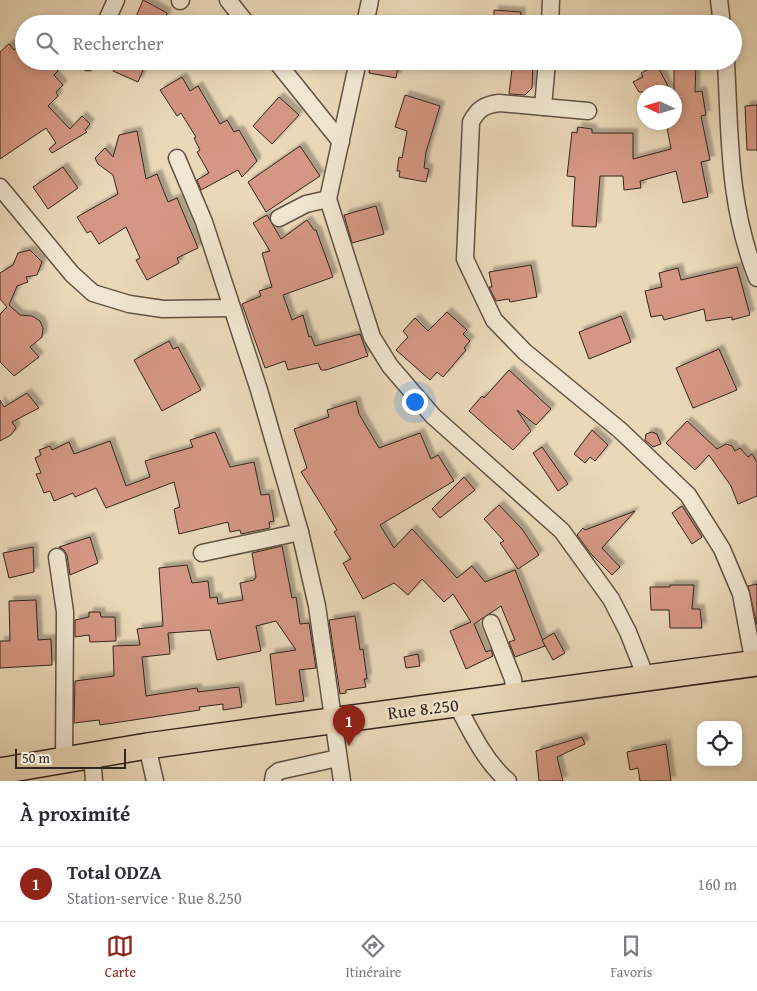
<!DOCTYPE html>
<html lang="fr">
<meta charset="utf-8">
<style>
body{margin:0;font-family:"Gentium Book Plus",serif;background:#f7f7f7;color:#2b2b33}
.controls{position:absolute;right:15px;bottom:15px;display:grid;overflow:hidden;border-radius:10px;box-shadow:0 2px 8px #0003}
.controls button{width:45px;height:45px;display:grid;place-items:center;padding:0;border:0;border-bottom:1px solid #e1e1e2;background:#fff;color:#2b2b33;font:25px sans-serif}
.compass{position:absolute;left:637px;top:85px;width:45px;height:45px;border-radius:50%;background:#fff;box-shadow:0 2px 8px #0003;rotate:274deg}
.scale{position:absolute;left:15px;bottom:12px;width:111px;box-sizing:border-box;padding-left:5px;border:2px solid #33261c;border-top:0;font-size:14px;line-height:18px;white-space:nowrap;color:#33261c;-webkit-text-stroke:4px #f1e6d1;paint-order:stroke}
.you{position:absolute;left:414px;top:401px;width:18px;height:18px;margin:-12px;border:4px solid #fff;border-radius:50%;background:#1a73e8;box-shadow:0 0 0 8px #1a73e833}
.badge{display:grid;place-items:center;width:32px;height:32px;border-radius:50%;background:#8f2418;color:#fff;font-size:16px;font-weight:700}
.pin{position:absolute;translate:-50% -41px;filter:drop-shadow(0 1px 2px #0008)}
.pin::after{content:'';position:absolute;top:26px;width:18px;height:15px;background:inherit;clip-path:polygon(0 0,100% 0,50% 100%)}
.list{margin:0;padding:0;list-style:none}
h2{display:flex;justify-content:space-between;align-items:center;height:65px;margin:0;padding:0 20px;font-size:21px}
h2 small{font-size:16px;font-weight:400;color:#7c7c81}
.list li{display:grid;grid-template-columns:32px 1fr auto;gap:15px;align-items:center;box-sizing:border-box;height:75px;padding:0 20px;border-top:1px solid #e1e1e2}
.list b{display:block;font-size:19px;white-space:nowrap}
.list p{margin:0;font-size:16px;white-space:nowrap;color:#7c7c81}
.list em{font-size:16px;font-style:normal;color:#7c7c81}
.icon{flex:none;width:28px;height:28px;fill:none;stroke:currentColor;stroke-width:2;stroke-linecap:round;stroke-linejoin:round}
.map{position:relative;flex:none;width:757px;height:781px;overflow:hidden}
.search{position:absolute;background:#fff;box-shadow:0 2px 8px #0003;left:15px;right:15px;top:15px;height:55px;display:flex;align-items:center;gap:12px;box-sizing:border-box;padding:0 18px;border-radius:28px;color:#7c7c81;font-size:19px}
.sheet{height:140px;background:#fff}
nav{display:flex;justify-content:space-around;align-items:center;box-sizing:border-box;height:70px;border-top:1px solid #e1e1e2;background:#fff;font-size:14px;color:#7c7c81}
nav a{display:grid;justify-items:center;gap:2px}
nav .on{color:#8f2418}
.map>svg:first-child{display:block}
.building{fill:#d49783;stroke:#33261c;filter:url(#shadow)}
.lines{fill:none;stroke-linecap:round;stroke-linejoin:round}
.minor-casing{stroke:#615243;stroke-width:19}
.highway-casing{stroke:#33261c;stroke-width:28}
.minor{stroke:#f1e6d1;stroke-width:16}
.highway{stroke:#ead8b8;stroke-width:25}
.labels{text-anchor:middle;stroke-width:4.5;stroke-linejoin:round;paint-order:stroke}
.street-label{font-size:18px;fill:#33261c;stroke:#f1e6d1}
</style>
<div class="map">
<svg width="757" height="781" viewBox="0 0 757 781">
<defs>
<filter id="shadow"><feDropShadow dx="4.5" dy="-4.5" stdDeviation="1" flood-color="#0004"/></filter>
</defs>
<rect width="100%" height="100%" fill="#ead8b8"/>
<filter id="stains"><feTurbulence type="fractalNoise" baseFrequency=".004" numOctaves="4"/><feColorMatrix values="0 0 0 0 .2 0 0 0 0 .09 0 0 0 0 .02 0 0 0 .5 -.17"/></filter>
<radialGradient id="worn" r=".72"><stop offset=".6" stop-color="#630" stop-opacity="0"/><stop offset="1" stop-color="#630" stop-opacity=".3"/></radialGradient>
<!-- building -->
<g class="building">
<path d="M143,0l24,13 -4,11h-30z"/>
<path d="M494,10l27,2 -1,12h-26z"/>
<path d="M24,40v21h25l9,10 -4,4 9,10 -7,7 2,4 -10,10 22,23 12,-13 8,8 -5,6 2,2 -35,21 -3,-4 7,-6 -10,-15 -46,31v-107l9,-8 5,6z"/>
<path d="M117,61h30l-9,21 -25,-11z"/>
<path d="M371,61h28l-3,17 -27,-5z"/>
<path d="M513,61h20l-1,27 -7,7 -16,-1z"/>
<path d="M674,62l22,1 -1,29 7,-1 4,24 -5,1 9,44 -9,2 7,35 -25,6 -7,-32 -36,10 1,7 -17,2 -1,-14h-23l-4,51 -24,-1 3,-49 -8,-1 5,-44 5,1 1,-6 14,2v4h41v26l38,-10 -5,-27h8z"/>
<path d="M657,65l14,27h-32l-6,-10 10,-5 -2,-4z"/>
<path d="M182,77l8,14 8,-5 22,38 7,-4 7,12 5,-2 18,31 -15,16 -4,-7 -37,20 -4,-10 12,-7 -12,-21 3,-2 -6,-12 2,-1 -15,-24 -4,3 -17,-26z"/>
<path d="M405,95l35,11 -14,46 -2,16 5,1 -3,13 -27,-5 1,-6h-3l2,-14 3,1 5,-27 -12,-4z"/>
<path d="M279,97l20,18 -27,29 -19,-18z"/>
<path d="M757,105v45h-10l-2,-44z"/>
<path d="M137,131l9,48 11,-5 11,28 9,-4 21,50 -21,10 2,5 -32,17 -11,-20 4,-2 -14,-31 -27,17 -8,-13 -4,2 -10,-16 41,-23 -5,-19 -15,-11 -3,-6 10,-10 8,9 6,-22z"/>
<path d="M300,146l20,30 -54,36 -18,-30z"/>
<path d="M63,167l15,21 -30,21 -15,-22z"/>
<path d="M376,206l8,28 -32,9 -8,-28z"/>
<path d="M267,215l14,24 26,-19 7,10h2l17,47 -50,18 9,25 11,-5 6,22 2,-1 4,10 45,-12 8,22 -42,14h-5l-3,-7 -30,7 -3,-9 -20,7 -23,-64 19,-8 -2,-5 13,-4 -10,-34 8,-2 -17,-28z"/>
<path d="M30,250l12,12 -5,13 -11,2 2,5 -11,4 -8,19 11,10 12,1 8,5 3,7 -1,9 -12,10 9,10 -25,19 -14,-14v-48l7,-7 -7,-8v-26l13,-8 5,-12z"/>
<path d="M531,265l6,32 -27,5 -1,-3 -13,2 -7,-14h3l-3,-15z"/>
<path d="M737,267l13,48 -18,5v-3l-26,4 -2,-12 -40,11 -2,-5 -11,2 -6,-26 17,-4 -3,-14 19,-5 3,12z"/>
<path d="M447,312l20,18 -4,4 7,7 -6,7 2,2 -23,27 -6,-5 -7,8 -34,-30 12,-13 -5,-6 12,-13 13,13z"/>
<path d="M621,316l10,26 -42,17 -10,-27z"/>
<path d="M169,341l4,8 5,-2 23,43 -39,21 -28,-51z"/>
<path d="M719,349l18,41 -44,18 -17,-40z"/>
<path d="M509,370l42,39 -15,16 -19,-15 14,21 -18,19 -44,-39 13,-15 2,2z"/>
<path d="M27,393l12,15 -27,14 4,6 -5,7 -11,6v-41l4,7z"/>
<path d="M356,401l3,13 20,34 41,-15 11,26 7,-4 16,26 -74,44 14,23 18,-19 45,49 15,-12 13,16 30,-12 30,76 -30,11 -6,-15 6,-2 -14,-34 -27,18 12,28 5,-2 2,6 -27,13 -16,-38 21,-9 -18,-28 -9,8 -22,-23 -14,16 -14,-12 -31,16 -20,-36 8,-4 -17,-27 3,-2 -36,-58 6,-4 -13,-39 35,-12 -2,-7z"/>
<path d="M687,421l30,28 9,-5 6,2 3,5 5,-3 8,9 4,-3 5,8v34l-19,8 -7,-18 -22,-31 -14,15 -29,-27z"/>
<path d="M592,430l16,15 -13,16 -5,-4 -5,6 -11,-9z"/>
<path d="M215,432l15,35 24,-5 7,33 8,-1 5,27 -5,1 1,6 -29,6 -1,-4 -10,2 -2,-10 -49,12 -5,-25 6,-2 -6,-25 -68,26 -10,-20 -21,9 -2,-4 -19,8 -4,-10 -6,2 -8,-19 5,-1 -6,-15 6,-3 -2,-5 11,-4 2,4 17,-8 5,12 36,-13 16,45 24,-9 -5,-16 48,-14 -3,-7z"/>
<path d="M652,432l5,2 4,10 -8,3 -8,-7 1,-6z"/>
<path d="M542,447l26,37 -10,7 -25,-38z"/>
<path d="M464,477l11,13 -35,28 -8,-9z"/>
<path d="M499,505l23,24 17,26 -21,14 -18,-26 4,-2 -20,-22z"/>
<path d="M682,506l20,31 -10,7 -20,-31z"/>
<path d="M635,511l-33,37 18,19 -8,8 -21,-21 -14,-19 6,-7 2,2z"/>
<path d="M90,537l8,26 -28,12 -3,-20 -3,-5 -5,-3z"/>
<path d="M282,546l10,52 4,-1 4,27 9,-1 7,45 -17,2 5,31 -28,4 -6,-51 26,-4 -20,-29 -20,5 5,25 -44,9 -7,-30 -42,3 2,21 -28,3 4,39 51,-8 1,4 41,-5 3,20 -19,3v-6l-24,3 1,3 -100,15 -1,-5 -25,3 1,-42 39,-5 -1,-30 27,-1 -3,-16 26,-3 -4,-58 28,-3 5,18 16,-2 2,17 7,-1 1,7 25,-4 -3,-17 14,-3 2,-3 -4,-24z"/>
<path d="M33,547l1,25 -25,6 -6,-25z"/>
<path d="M757,584v41l-9,-39z"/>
<path d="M670,585h24l-2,24h8l2,19h-32l-1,-18h-18l-1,-23h20z"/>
<path d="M36,600l2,40 13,-1 1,26 -52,3v-27h10l-1,-40z"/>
<path d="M89,612h11l1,5h14l1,24 -26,1 -1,-7 -14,2v-17l14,-3z"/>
<path d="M355,616l5,34 3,-1 4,30h-3l2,8 -20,3v3l-6,1 -11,-74z"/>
<path d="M554,633l11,20 -12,7 -11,-20z"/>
<path d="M418,654l2,12 -14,2 -2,-11z"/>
<path d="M582,737l3,7 -28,13 6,24h-24l-3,-30z"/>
<path d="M666,744l5,37h-31l-2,-13 -8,2 -3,-18z"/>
</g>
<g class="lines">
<defs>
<g id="minor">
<path d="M228,0l19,24"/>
<path d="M719,0l3,24"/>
<path d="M180,1l1,-1"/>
<path d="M105,24l11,-24"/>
<path d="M365,24l5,-24"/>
<path d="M550,24l1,-24"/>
<path d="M276,61l65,81"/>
<path d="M358,61l-30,138 44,138 18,29 43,50 129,115 49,68 17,33 19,48"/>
<path d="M726,61c4,77 2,144 31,217"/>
<path d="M88,62l1,-1"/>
<path d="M543,107l4,-46"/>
<path d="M588,111l-89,-8c-15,2 -21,6 -28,19l-6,137 29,61 31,32 96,79 67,64 34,54 19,45 13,70"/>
<path d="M177,158l27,64 55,168 41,142 17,74 25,175"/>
<path d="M0,187l72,87 21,19 36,11 34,5 68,-1"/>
<path d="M279,218l27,-14 22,-5"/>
<path d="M202,553l98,-21"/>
<path d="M57,557l8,55 -1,148"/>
<path d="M491,623l22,56 2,18"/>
<path d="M457,705c13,25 29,58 51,76"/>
<path d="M147,746l8,35"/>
<path d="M92,756l2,25"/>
<path d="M273,781l1,-6 5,-4 59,-13"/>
</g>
<path id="highway" d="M0,771l147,-25 610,-83"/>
</defs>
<!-- minor casing -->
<use href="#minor" class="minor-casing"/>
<!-- highway casing -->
<use href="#highway" class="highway-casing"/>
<!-- minor -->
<use href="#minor" class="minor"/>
<!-- highway -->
<use href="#highway" class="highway"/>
</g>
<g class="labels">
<!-- street labels -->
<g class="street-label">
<text transform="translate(423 709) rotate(-7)" y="6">Rue 8.250</text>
</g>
</g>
<rect width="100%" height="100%" filter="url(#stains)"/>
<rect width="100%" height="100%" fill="url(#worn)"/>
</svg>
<div class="controls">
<button><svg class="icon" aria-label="locate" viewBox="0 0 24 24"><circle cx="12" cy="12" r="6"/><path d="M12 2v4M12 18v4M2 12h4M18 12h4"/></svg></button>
</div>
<svg class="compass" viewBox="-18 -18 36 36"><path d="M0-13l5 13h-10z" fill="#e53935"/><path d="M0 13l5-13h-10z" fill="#7c7c81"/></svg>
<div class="scale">50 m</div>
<div class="you"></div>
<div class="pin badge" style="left:349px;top:746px">1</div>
<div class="search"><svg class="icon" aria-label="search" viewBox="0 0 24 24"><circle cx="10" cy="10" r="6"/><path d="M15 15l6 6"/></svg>Rechercher</div>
</div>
<section class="sheet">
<h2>À proximité<small></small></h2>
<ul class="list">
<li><span class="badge">1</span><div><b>Total ODZA</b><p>Station-service · Rue 8.250</p></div><em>160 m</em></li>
</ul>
</section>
<nav>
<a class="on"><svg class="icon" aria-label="map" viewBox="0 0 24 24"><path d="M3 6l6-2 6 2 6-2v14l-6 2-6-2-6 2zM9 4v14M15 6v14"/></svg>Carte</a>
<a><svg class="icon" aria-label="directions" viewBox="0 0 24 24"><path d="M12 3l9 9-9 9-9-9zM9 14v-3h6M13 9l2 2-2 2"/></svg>Itinéraire</a>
<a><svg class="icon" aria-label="saved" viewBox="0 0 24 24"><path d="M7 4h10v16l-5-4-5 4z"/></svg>Favoris</a>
</nav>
